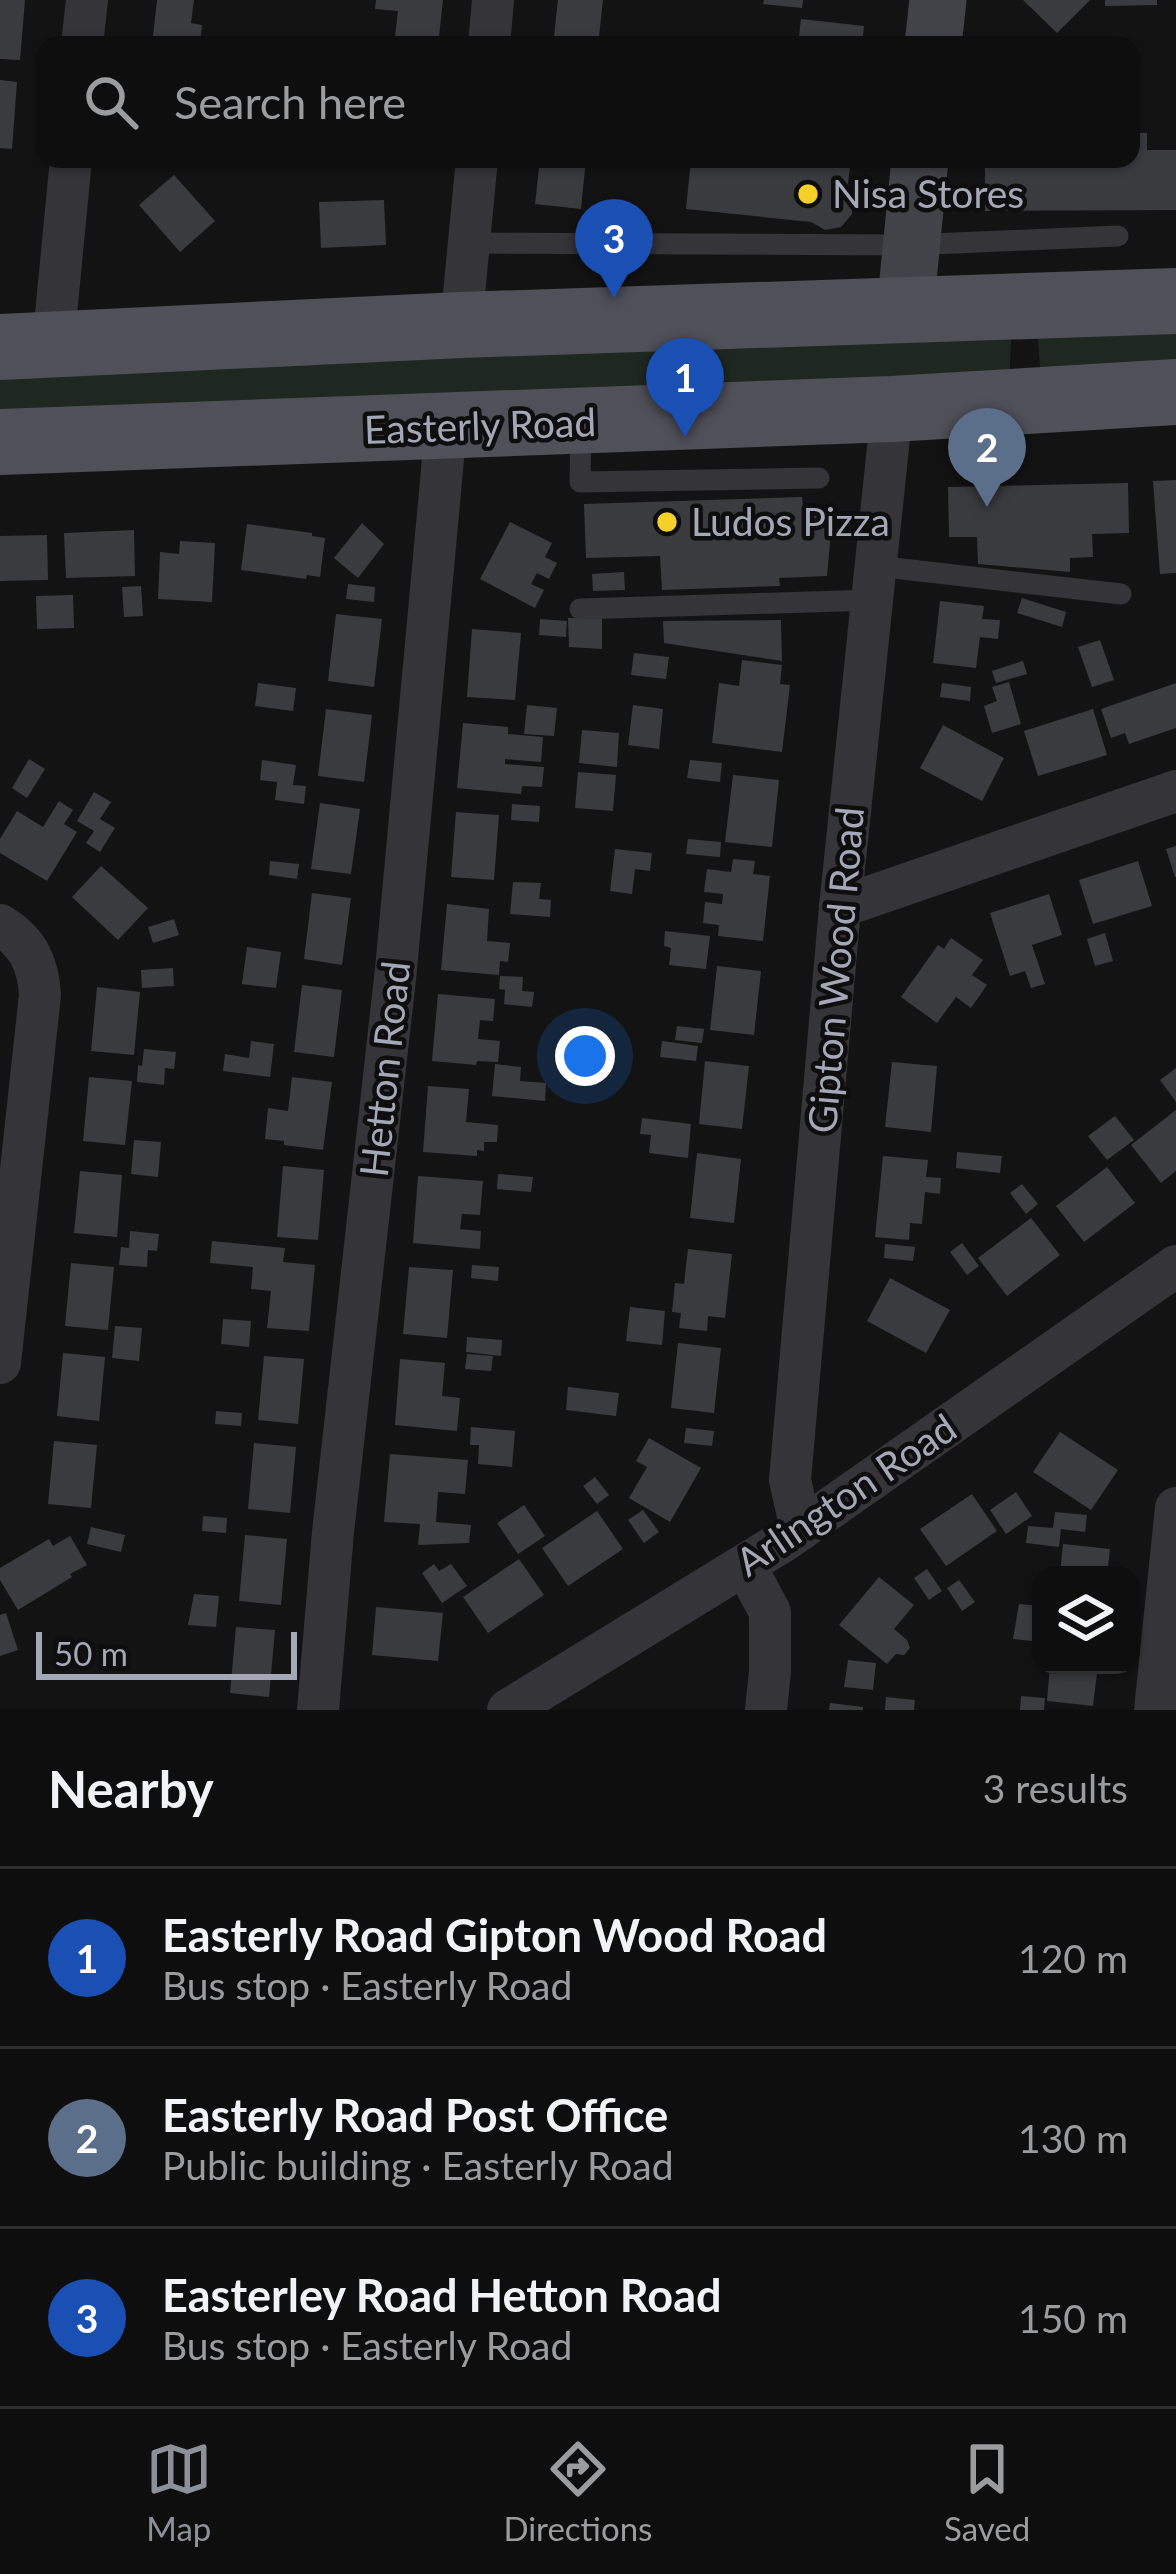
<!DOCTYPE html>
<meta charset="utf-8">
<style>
body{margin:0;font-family:Lato,sans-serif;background:#1c1c1d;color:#f1f3f6}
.controls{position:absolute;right:36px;bottom:36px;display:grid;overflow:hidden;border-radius:24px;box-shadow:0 3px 9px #0004}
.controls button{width:108px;height:108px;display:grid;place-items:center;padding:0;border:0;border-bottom:3px solid #2e2e2f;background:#0e0e0f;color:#f1f3f6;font:60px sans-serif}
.scale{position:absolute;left:36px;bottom:30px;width:261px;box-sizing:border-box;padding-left:12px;border:6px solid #a4a7b5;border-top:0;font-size:33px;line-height:42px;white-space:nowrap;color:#a4a7b5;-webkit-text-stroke:9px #0e0e0f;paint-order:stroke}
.you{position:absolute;left:585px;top:1056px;width:42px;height:42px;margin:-30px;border:9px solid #fff;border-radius:50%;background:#1a73e8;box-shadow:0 0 0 18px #1a73e833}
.badge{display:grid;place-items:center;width:78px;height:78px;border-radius:50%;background:#8c9099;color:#fff;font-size:39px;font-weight:700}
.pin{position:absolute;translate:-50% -99px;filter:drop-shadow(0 3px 6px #0008)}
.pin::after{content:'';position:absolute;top:63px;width:42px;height:36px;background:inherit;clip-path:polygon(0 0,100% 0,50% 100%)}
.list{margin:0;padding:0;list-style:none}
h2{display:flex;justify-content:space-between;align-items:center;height:156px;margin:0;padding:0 48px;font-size:51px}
h2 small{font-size:39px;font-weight:400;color:#9b9c9e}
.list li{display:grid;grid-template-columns:78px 1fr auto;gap:36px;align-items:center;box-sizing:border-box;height:180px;padding:0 48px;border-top:3px solid #2e2e2f}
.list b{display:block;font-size:45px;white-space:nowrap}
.list p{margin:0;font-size:39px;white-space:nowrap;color:#9b9c9e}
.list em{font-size:39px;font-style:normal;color:#9b9c9e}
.icon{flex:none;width:66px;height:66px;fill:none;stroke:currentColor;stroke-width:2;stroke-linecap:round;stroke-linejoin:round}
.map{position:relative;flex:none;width:1176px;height:1710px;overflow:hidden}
.search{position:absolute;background:#0e0e0f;box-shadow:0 3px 9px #0004;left:36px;right:36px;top:36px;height:132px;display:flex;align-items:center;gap:30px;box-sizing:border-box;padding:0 42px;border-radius:24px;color:#9b9c9e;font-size:45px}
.sheet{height:696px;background:#0e0e0f}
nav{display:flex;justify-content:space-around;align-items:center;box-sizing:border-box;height:168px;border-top:3px solid #2e2e2f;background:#0e0e0f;font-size:33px;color:#9b9c9e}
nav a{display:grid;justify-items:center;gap:6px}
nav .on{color:#8c9099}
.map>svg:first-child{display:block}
.green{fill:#1f2721}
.building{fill:#3a3b3f}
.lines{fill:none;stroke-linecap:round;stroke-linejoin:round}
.lane{stroke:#343439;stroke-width:21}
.street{stroke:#343439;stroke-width:42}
.secondary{stroke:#424249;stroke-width:57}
.primary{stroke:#4f5058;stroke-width:66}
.poi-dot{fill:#f5cf2a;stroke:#0e0e0f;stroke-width:4.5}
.labels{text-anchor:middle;stroke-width:9;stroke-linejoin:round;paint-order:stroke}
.poi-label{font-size:39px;fill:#a4a7b5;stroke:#0e0e0f;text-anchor:start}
.street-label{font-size:39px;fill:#a4a7b5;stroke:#0e0e0f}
</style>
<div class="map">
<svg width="1176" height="1710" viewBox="0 0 1176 1710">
<rect width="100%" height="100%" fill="#131314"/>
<!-- green -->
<g class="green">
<path d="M1176,321v56l-135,5 -4,-57z"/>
<path d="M1012,326l-3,56 -1009,41v-58z"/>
</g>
<!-- building -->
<g class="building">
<path d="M0,0h25l-5,60 -20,-1z"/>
<path d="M157,0h37l-3,23 11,2 -2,20h-48z"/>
<path d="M376,0h67l-5,45h-44l4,-34 -23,-2z"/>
<path d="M558,0h45l-5,45h-45z"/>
<path d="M764,0h39l-1,8 -39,-4z"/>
<path d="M1023,0h67l-33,33z"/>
<path d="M1105,0h52v5l-52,1z"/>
<path d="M801,19l63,7 -2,19h-64z"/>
<path d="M342,36l35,4v5h-36z"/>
<path d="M994,36l42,6v3h-44z"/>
<path d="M0,80l17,2 -5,67 -12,-1z"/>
<path d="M1131,133h16v17h29v60l-191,1v-52h146z"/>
<path d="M540,159h46l-5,50 -46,-5z"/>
<path d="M691,159h160l-4,32 6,15 -1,8 -11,13 -16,3 -14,-8 -125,-13z"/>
<path d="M174,175l41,46 -35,31 -41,-47z"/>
<path d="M384,200l2,45 -65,3 -2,-46z"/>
<path d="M1176,480v93l-16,1 -7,-93z"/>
<path d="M1128,483l1,50 -37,1 1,23 -23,1v14l-92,-8 -1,-27h-28l-1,-50z"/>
<path d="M802,497l1,12 30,-1 -6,68 -48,2 1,8 -118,4 -2,-34 -74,2 -2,-54z"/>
<path d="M510,522l42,21 -7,14 12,6 -8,16 -12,-6 -6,11 13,6 -9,18 -55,-29z"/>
<path d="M362,523l22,21 -26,34 -24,-20z"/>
<path d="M247,524l65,9v3l13,2 -5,39 -13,-2 -1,4 -65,-9z"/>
<path d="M134,530l1,46 -69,2 -2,-45z"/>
<path d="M47,535l1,45 -48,1v-45z"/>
<path d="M180,541l35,2 -3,59 -54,-3 2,-47 19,2z"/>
<path d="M624,572l1,18 -32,1 -1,-17z"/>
<path d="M348,584l27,3 -1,15 -28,-3z"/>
<path d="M141,586l2,30 -19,1 -2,-30z"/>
<path d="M73,595l1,33 -37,1 -1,-33z"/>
<path d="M1022,598l44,14 -4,15 -45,-14z"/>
<path d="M940,601l44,5 -2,13 18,1 -2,19 -18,-2 -4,31 -43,-5z"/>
<path d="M336,614l46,5 -8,68 -46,-6z"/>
<path d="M568,618h34v31l-33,-2z"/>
<path d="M540,619l27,2 -1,16 -27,-2z"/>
<path d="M781,620l1,41 -118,-18 -1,-22z"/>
<path d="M472,629l49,4 -6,67 -48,-3z"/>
<path d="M1100,640l14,40 -22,7 -14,-40z"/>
<path d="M634,653l35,4 -3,22 -35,-4z"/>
<path d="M742,660l40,5 -2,19 10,1 -8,67 -70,-9 7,-60 20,3z"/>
<path d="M1023,661l4,13 -31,9 -4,-12z"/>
<path d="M1009,682l12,42 -29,9 -8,-27 13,-5 -5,-14z"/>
<path d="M258,683l38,5 -3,23 -38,-5z"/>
<path d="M942,683l29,4 -1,14 -30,-4z"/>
<path d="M1176,683v45l-47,16 -4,-11 -14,5 -10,-29z"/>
<path d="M527,705l30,3 -3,28 -30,-2z"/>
<path d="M633,705l30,4 -4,40 -31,-4z"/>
<path d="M326,709l46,6 -8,67 -46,-6z"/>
<path d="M1093,709l14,46 -69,21 -14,-45z"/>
<path d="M463,723l45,4v7l35,3 -2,25 -36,-3v5l39,3 -2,20 -20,-1 -1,8 -64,-6z"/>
<path d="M943,725l61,33 -22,43 -62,-33z"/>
<path d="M582,730l37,3 -2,34 -38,-4z"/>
<path d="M29,759l16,10 -18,29 -15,-10z"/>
<path d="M262,760l34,5 -3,20 13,1 -2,18 -29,-4 2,-18 -17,-2z"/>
<path d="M690,760l32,3 -2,19 -33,-4z"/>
<path d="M578,772l38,3 -3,36 -38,-3z"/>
<path d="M733,775l46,5 -7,67 -47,-5z"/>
<path d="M94,792l17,10 -11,17 15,9 -15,24 -14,-9 8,-12 -17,-10z"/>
<path d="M59,801l14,9 -9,14 13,8 -30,49 -47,-28v-14l17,-28 26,16z"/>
<path d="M320,803l40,6 -9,65 -40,-5z"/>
<path d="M512,804l28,2 -1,16 -28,-2z"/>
<path d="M456,812l43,3 -5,65 -43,-3z"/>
<path d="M688,839l33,3 -1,15 -34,-3z"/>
<path d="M1176,846v31h-1l-9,-28z"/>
<path d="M615,849l37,4 -2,18 -15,-2 -3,25 -22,-3z"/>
<path d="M733,859l22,2 -2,13 17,2 -7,65 -45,-5 1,-11 -16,-2 2,-21 17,2 1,-10 -19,-2 3,-23 24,3z"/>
<path d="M270,861l29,3 -2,15 -28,-4z"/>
<path d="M1138,861l14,45 -59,18 -14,-44z"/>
<path d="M101,866l47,42 -30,32 -46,-43z"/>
<path d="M513,882l28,1 -2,16 12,1 -1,17 -40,-3z"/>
<path d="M312,893l39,5 -9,67 -38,-6z"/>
<path d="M1049,894l13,41 -30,10 13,39 -14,4 -6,-17 -15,5 -20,-63z"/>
<path d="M447,904l42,5 -2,32 23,2 -2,19 -8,-1 -1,14 -58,-5z"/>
<path d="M174,919l5,16 -26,8 -5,-16z"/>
<path d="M665,931l45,5 -4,33 -37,-4 2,-17 -7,-2z"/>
<path d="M1105,933l8,28 -18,5 -8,-27z"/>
<path d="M951,938l32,22 -11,15 15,10 -16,23 -15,-11 -19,26 -36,-26 37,-52 6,4z"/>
<path d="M247,947l34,5 -5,36 -34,-4z"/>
<path d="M717,966l44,5 -7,64 -44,-5z"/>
<path d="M173,968l1,18 -32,2 -1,-18z"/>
<path d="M500,976l23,1 -1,14 12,1 -2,15 -28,-3 1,-14 -6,-1z"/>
<path d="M302,985l40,5 -8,67 -40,-5z"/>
<path d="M97,987l43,5 -6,63 -43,-4z"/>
<path d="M438,994l57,5 -2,22 -13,-1 -2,19 22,2 -2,21 -21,-1 -1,4 -44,-4z"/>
<path d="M677,1026l27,3 -2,14 -27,-3z"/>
<path d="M251,1041l23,3 -4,33 -47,-6 2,-17 24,4z"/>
<path d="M662,1041l36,5 -2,15 -36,-4z"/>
<path d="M144,1049l32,3 -2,17 -9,-1 -1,17 -27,-3 1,-17 4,1z"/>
<path d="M705,1061l44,5 -7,63 -43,-5z"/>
<path d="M892,1062l45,4 -6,66 -46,-5z"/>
<path d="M495,1064l26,3 -1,14 26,2 -1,18 -53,-5z"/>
<path d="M1176,1068v34l-16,-22z"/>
<path d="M89,1077l43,4 -7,64 -42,-4z"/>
<path d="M292,1077l40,5 -9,68 -39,-5v-4l-19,-2 3,-31 20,3z"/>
<path d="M428,1086l41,3 -3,33 32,3 -1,17h-13v9l-7,-1v6l-54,-4z"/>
<path d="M1176,1110v61l-15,12 -30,-38z"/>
<path d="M1115,1116l19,24 -27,20 -19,-24z"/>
<path d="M642,1118l49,6 -3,34 -39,-5 2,-18 -11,-1z"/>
<path d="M134,1140l27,2 -3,35 -27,-3z"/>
<path d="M957,1152l45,4 -2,17 -44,-5z"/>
<path d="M697,1153l44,6 -7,64 -44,-5z"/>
<path d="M883,1156l45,4 -2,17 15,1 -1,16 -15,-2 -3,32 -12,-1 -1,17 -34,-3z"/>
<path d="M283,1166l41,4 -6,70 -41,-3z"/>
<path d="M1107,1167l28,36 -51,39 -28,-36z"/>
<path d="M80,1171l42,4 -5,62 -43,-4z"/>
<path d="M498,1174l35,3 -2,15 -34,-3z"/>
<path d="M418,1176l65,5 -3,34 -18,-1 -2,15 21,2 -1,18 -67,-6z"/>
<path d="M1022,1184l16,20 -12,10 -16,-21z"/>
<path d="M1031,1218l29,37 -53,41 -29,-38z"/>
<path d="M130,1231l29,3 -2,17 -9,-1 -1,17 -28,-2 2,-18 8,1z"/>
<path d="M212,1241l73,7 -2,14 32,3 -6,66 -42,-3 4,-37 -20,-2 2,-22 -43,-4z"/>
<path d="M962,1243l17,23 -12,9 -17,-23z"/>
<path d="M885,1244l30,3 -2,14 -29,-3z"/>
<path d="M688,1249l44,5 -7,64 -17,-2 -1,15 -28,-3 2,-15 -9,-1 3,-29 9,1z"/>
<path d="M71,1263l43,4 -6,63 -43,-4z"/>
<path d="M472,1265l27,2 -1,14 -27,-3z"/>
<path d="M409,1267l44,3 -6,68 -44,-4z"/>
<path d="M890,1278l60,32 -24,43 -59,-32z"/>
<path d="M630,1307l35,4 -3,34 -36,-4z"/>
<path d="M223,1319l28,2 -2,26 -28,-3z"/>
<path d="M115,1326l27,2 -3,33 -27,-3z"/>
<path d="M467,1337l35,3 -1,16 -35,-4z"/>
<path d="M678,1343l43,5 -7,65 -43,-5z"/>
<path d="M63,1353l42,4 -6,64 -42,-5z"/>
<path d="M467,1354l26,2 -2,15 -26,-2z"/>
<path d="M264,1356l40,3 -6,65 -40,-4z"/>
<path d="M400,1359l45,4 -3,33 18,2 -3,33 -62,-6z"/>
<path d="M568,1387l51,6 -3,23 -50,-6z"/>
<path d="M216,1411l26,2 -1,13 -26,-2z"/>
<path d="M471,1427l44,4 -3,36 -34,-3 1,-19h-9z"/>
<path d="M686,1428l28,3 -2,15 -28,-3z"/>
<path d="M1060,1432l58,38 -27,40 -58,-38z"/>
<path d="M649,1438l52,30 -31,54 -41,-24 18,-31 -11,-6z"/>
<path d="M54,1441l43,4 -6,63 -43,-4z"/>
<path d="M254,1443l42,4 -6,66 -42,-4z"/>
<path d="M390,1454l78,6 -3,34 -27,-2 -2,30 35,3 -2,18 -51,2 2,-21 -36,-2z"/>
<path d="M595,1477l14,18 -12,9 -14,-18z"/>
<path d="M1016,1492l16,24 -26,18 -16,-24z"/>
<path d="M972,1494l25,37 -51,35 -26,-37z"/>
<path d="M524,1505l21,31 -27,18 -21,-31z"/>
<path d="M643,1510l16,22 -15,11 -16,-23z"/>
<path d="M597,1511l26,38 -55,37 -26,-38z"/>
<path d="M1055,1512l32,3 -2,17 -24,-3 -2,18 -33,-4 2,-17 25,2z"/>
<path d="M203,1516l24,2 -1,15 -24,-2z"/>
<path d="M91,1527l34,8 -4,17 -34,-8z"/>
<path d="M245,1535l42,4 -6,66 -42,-4z"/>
<path d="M70,1536l17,29 -17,9 2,3 -54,33 -18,-30v-12l49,-29 4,7z"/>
<path d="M1063,1544l47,5 -3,26h-47z"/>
<path d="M519,1559l25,36 -56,38 -25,-36z"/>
<path d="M434,1564l5,7 12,-7 16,22 -25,17 -20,-30z"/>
<path d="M927,1569l15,22 -13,9 -15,-22z"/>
<path d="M879,1577l35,28 -20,24 13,11 3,8 -6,7 -8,-1 -9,10 -48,-39z"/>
<path d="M959,1580l16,22 -13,9 -15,-23z"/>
<path d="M194,1594l25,2 -3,31 -28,-2z"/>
<path d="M1019,1604l22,2v36l-28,-3z"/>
<path d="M376,1607l67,6 -5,48 -66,-6z"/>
<path d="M6,1613l12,37 -18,6v-41z"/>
<path d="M236,1627l39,3 -6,67 -39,-4z"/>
<path d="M848,1660l28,3 -3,27 -29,-3z"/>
<path d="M1050,1665h48l-5,41 -46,-5z"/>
<path d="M1021,1696l24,2 -1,12h-24z"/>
<path d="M886,1697l29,3 -1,10h-29z"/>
<path d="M830,1703l33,4v3h-34z"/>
</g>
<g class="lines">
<!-- lane -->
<g class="lane">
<path d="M469,243l441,2 208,-9"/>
<path d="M581,427l-1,55 239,-4"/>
<path d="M876,566l245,28"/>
<path d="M580,609l293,-9"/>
</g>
<!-- street -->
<g class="street">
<path d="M82,45l5,-45"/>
<path d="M489,45l4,-45"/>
<path d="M461,325l16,-166"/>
<path d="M53,345l18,-186"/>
<path d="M840,907l336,-116"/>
<path d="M0,925c28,17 38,38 40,70l-40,368"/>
<path d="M801,1529l-11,-49 50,-573 52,-498"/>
<path d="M745,1565l25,47v60l-4,38"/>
<path d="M318,1710l15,-178 63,-563 50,-542"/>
<path d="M508,1710l277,-170 391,-274"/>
<path d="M1155,1710l21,-202"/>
</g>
<!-- secondary -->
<g class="secondary">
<path d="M933,45l5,-45"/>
<path d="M905,310l15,-151"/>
</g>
<!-- primary -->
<g class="primary">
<path d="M0,347l461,-22 715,-24"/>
<path d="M0,442l892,-33 284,-17"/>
</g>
</g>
<!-- markers -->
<g class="poi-dot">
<circle cx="808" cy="194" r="12"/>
<circle cx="667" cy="522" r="12"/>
</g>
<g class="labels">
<!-- poi labels -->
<g class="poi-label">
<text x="832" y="208">Nisa Stores</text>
<text x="691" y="536">Ludos Pizza</text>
</g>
<!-- street labels -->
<g class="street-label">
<text transform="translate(480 426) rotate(-2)" y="14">Easterly Road</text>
<text transform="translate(836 970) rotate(-85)" y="14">Gipton Wood Road</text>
<text transform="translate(385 1069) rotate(-84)" y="14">Hetton Road</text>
<text transform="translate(846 1495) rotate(-34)" y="14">Arlington Road</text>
</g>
</g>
</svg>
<div class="controls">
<button><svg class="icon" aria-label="layers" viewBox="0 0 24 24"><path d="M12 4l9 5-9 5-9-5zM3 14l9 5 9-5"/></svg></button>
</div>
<div class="scale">50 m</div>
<div class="you"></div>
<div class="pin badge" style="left:685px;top:437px;background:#1a4fb4">1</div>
<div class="pin badge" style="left:987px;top:507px;background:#5c6f8a">2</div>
<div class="pin badge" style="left:614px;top:298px;background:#1a4fb4">3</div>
<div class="search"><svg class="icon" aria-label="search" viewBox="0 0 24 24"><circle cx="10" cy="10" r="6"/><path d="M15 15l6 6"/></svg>Search here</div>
</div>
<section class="sheet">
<h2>Nearby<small>3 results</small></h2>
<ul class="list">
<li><span class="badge" style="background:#1a4fb4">1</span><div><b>Easterly Road Gipton Wood Road</b><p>Bus stop · Easterly Road</p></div><em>120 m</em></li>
<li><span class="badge" style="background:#5c6f8a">2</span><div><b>Easterly Road Post Office</b><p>Public building · Easterly Road</p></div><em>130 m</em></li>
<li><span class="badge" style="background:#1a4fb4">3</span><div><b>Easterley Road Hetton Road</b><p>Bus stop · Easterly Road</p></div><em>150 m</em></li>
</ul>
</section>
<nav>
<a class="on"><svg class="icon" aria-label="map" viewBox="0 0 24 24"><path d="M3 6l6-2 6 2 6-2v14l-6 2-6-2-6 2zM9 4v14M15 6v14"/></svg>Map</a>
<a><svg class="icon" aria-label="directions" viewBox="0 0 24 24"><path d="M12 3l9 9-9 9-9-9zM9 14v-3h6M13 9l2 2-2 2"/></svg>Directions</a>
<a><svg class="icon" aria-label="saved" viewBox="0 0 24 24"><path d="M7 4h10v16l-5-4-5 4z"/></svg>Saved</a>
</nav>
